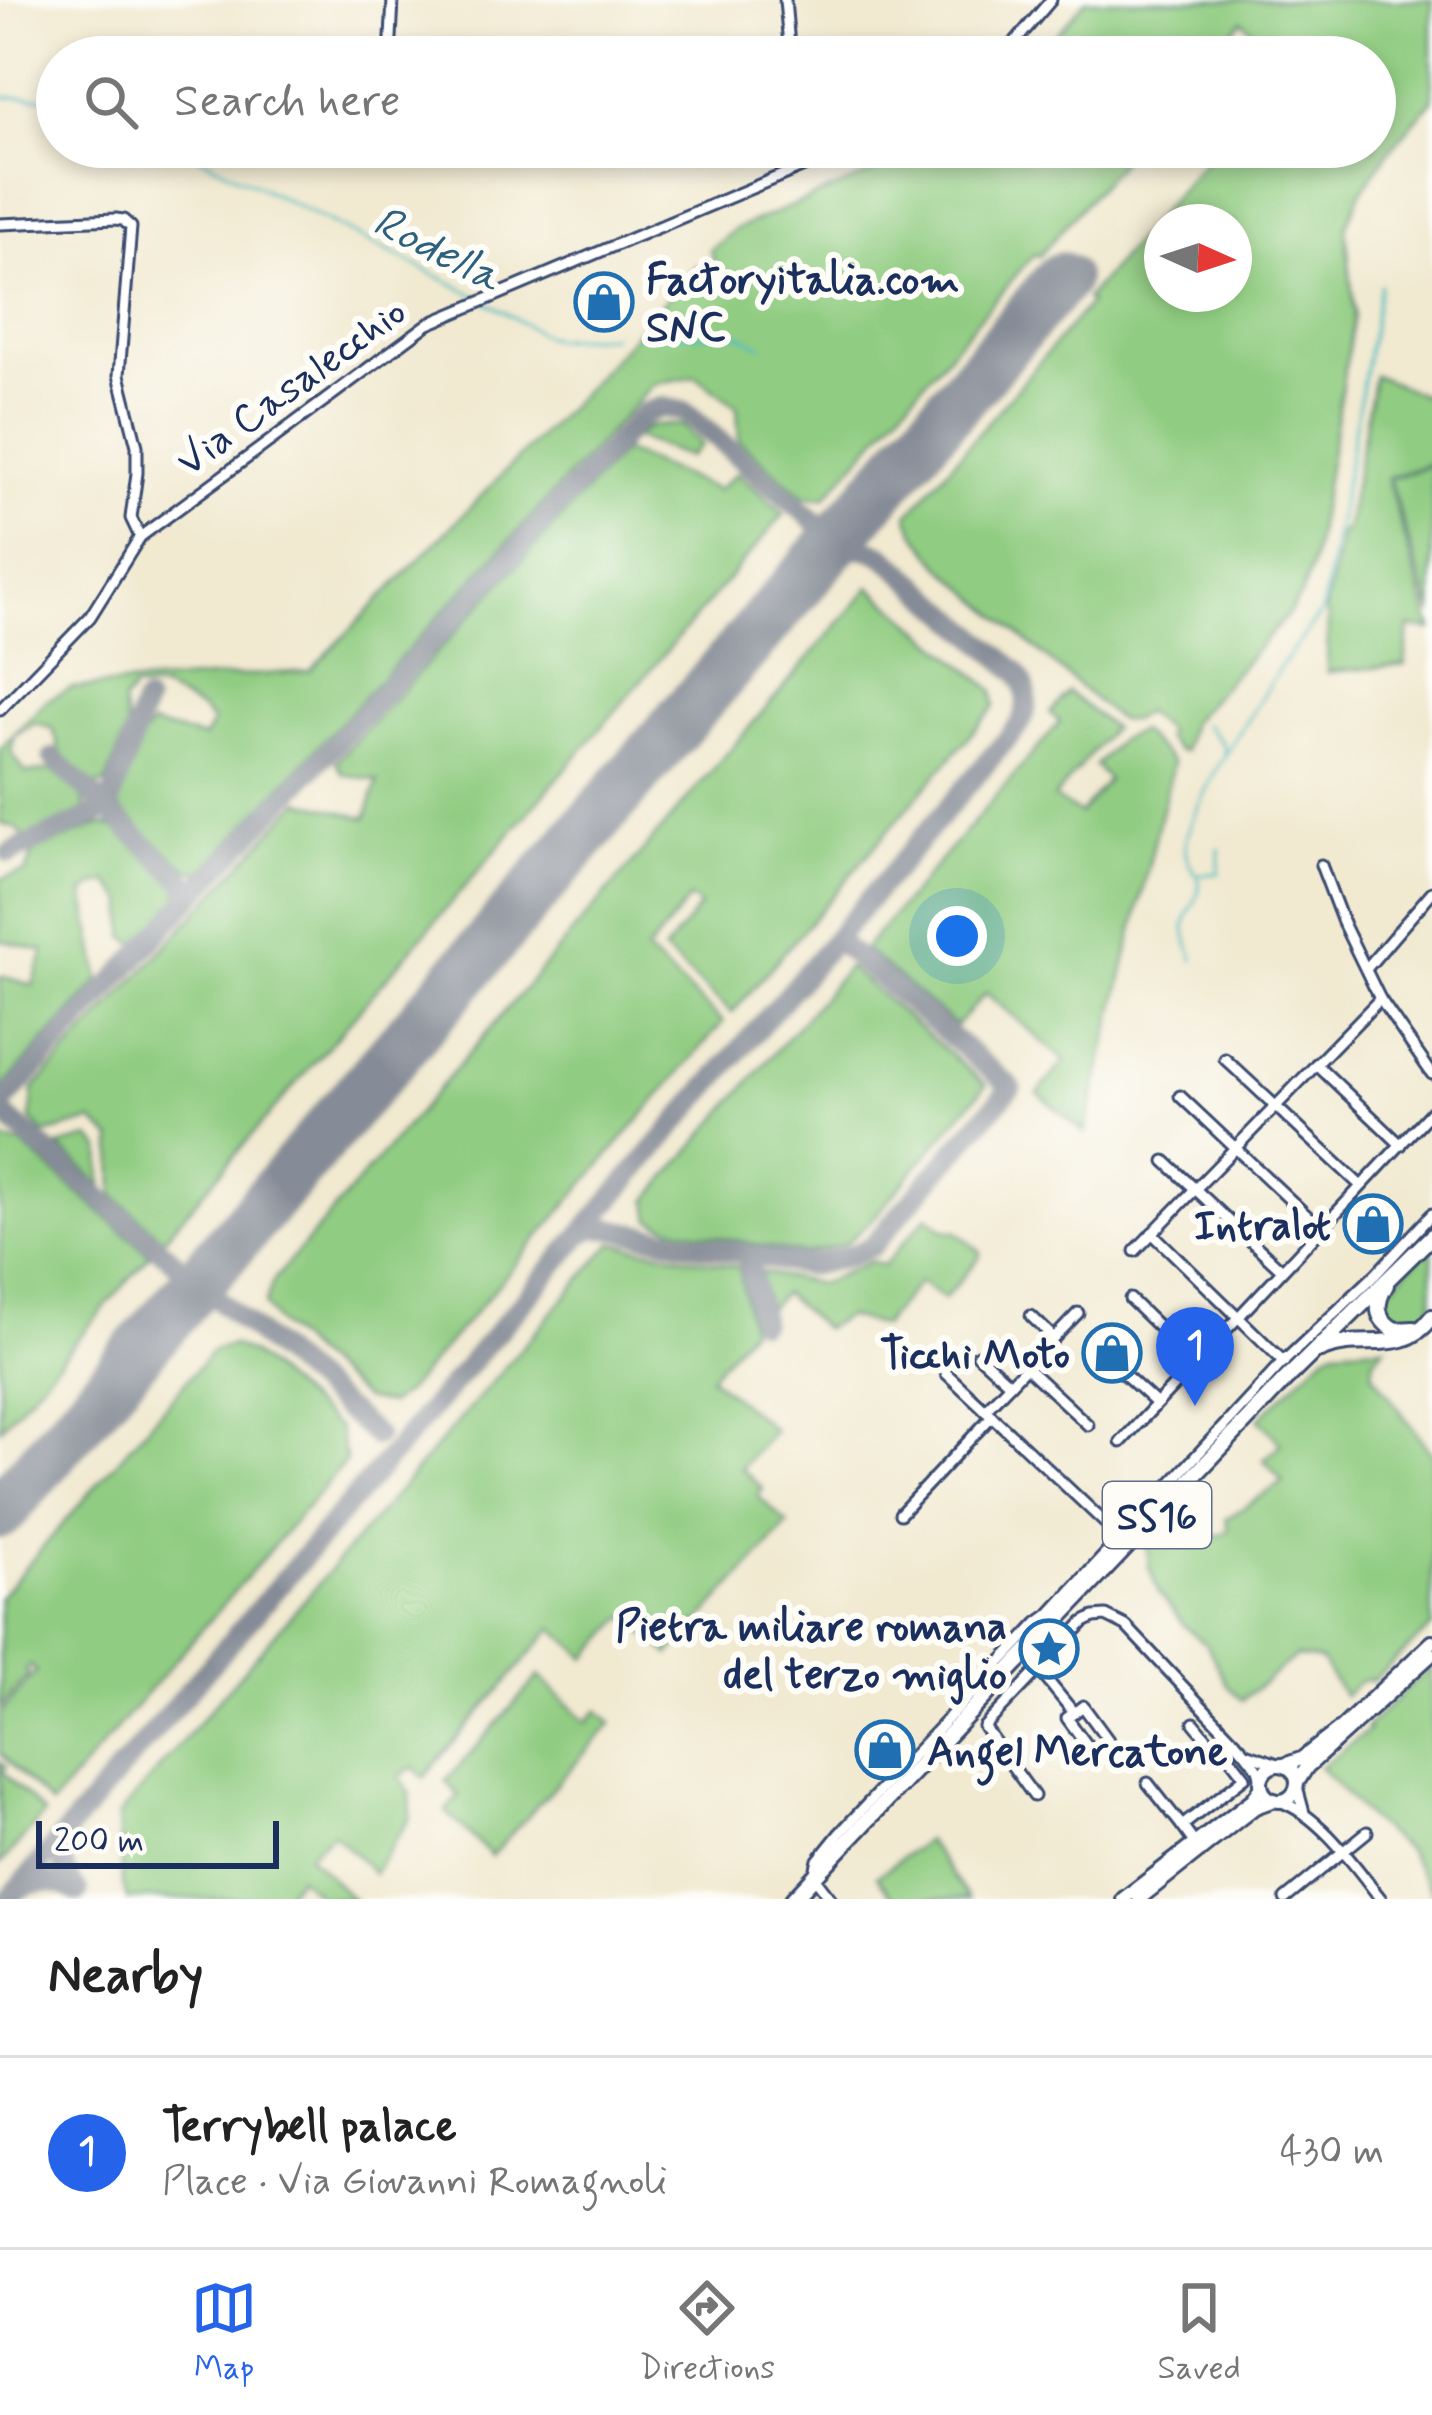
<!DOCTYPE html>
<meta charset="utf-8">
<style>
body{margin:0;font-family:Mynerve,sans-serif;background:#f2f2f2;color:#222}
.compass{position:absolute;left:1144px;top:204px;width:108px;height:108px;border-radius:50%;background:#fff;box-shadow:0 6px 18px #0003;rotate:93deg}
.scale{position:absolute;left:36px;bottom:30px;width:243px;box-sizing:border-box;padding-left:12px;border:6px solid #1b2f5e;border-top:0;font-size:33px;line-height:42px;white-space:nowrap;color:#1b2f5e;-webkit-text-stroke:9px #fdfcf7;paint-order:stroke}
.you{position:absolute;left:957px;top:936px;width:42px;height:42px;margin:-30px;border:9px solid #fff;border-radius:50%;background:#1a73e8;box-shadow:0 0 0 18px #1a73e833}
.badge{display:grid;place-items:center;width:78px;height:78px;border-radius:50%;background:#2563eb;color:#fff;font-size:39px;font-weight:700}
.pin{position:absolute;translate:-50% -99px;filter:drop-shadow(0 3px 6px #0008)}
.pin::after{content:'';position:absolute;top:63px;width:42px;height:36px;background:inherit;clip-path:polygon(0 0,100% 0,50% 100%)}
.list{margin:0;padding:0;list-style:none}
h2{display:flex;justify-content:space-between;align-items:center;height:156px;margin:0;padding:0 48px;font-size:51px}
h2 small{font-size:39px;font-weight:400;color:#767676}
.list li{display:grid;grid-template-columns:78px 1fr auto;gap:36px;align-items:center;box-sizing:border-box;height:192px;padding:0 48px;border-top:3px solid #e0e0e0}
.list b{display:block;font-size:45px;white-space:nowrap}
.list p{margin:0;font-size:39px;white-space:nowrap;color:#767676}
.list em{font-size:39px;font-style:normal;color:#767676}
.icon{flex:none;width:66px;height:66px;fill:none;stroke:currentColor;stroke-width:2;stroke-linecap:round;stroke-linejoin:round}
.map{position:relative;flex:none;width:1432px;height:1899px;overflow:hidden}
.search{position:absolute;background:#fff;box-shadow:0 6px 18px #0003;left:36px;right:36px;top:36px;height:132px;display:flex;align-items:center;gap:30px;box-sizing:border-box;padding:0 42px;border-radius:66px;color:#767676;font-size:45px}
.sheet{height:348px;background:#fff}
nav{display:flex;justify-content:space-around;align-items:center;box-sizing:border-box;height:168px;border-top:3px solid #e0e0e0;background:#fff;font-size:33px;color:#767676}
nav a{display:grid;justify-items:center;gap:6px}
nav .on{color:#2563eb}
.map>svg:first-child{display:block}
.green{fill:#90cc81;stroke:#567e70;stroke-width:3;fill-rule:evenodd}
.lines{fill:none;stroke-linecap:round;stroke-linejoin:round}
.stream{stroke:#4dbcc2;stroke-width:3}
.taxiway{stroke:#868c97;stroke-width:21}
.runway{stroke:#868c97;stroke-width:54}
.minor-casing{stroke:#3b4b6f;stroke-width:15}
.secondary-casing{stroke:#3b4b6f;stroke-width:18}
.primary-casing{stroke:#3b4b6f;stroke-width:20}
.minor{stroke:#fff;stroke-width:9}
.secondary{stroke:#fff;stroke-width:12}
.primary{stroke:#fff;stroke-width:14}
.labels{text-anchor:middle;stroke-width:12;stroke-linejoin:round;paint-order:stroke}
.shield{fill:#fdfcf7;stroke:#5f6c8c;stroke-width:3}
.shield-label{font-size:39px;font-weight:bold;fill:#1b2f5e}
.poi-label{font-size:42px;font-weight:bold;fill:#1b2f5e;stroke:#fdfcf7;text-anchor:end}
.street-label{font-size:42px;fill:#1b2f5e;stroke:#fdfcf7}
.water-label{font-size:45px;font-style:italic;fill:#2c6081;stroke:#fdfcf7}
</style>
<div class="map">
<svg width="1432" height="1899" viewBox="0 0 1432 1899">
<rect width="100%" height="100%" fill="#fdfcf7"/>
<filter id="ink" filterUnits="userSpaceOnUse"><feTurbulence type="fractalNoise" baseFrequency=".00833" numOctaves="2"/><feDisplacementMap in="SourceGraphic" scale="24" xChannelSelector="R" yChannelSelector="G"/><feConvolveMatrix kernelMatrix="1 2 1 2 8 2 1 2 1" color-interpolation-filters="sRGB"/></filter>
<filter id="wash" filterUnits="userSpaceOnUse"><feTurbulence type="fractalNoise" baseFrequency=".004" numOctaves="4" result="noise"/><feDisplacementMap in="SourceGraphic" scale="48" xChannelSelector="R" yChannelSelector="G"/><feGaussianBlur stdDeviation="2.7" result="paint"/><feColorMatrix in="noise" values="0 0 0 0 0 0 0 0 0 0 0 0 0 0 0 0 0 1.4 0 .05"/><feComposite in="paint" operator="in"/></filter>
<g filter="url(#wash)">
<rect width="100%" height="100%" fill="#f1e9d0"/>
<!-- green -->
<g class="green">
<path d="M1086,0h346v101l-43,50 -29,43 -14,34 8,87 -43,253 -9,25 -11,18 -100,111 -7,29h-6l-13,-13 2,-7 -23,-19 -12,8h-14l-175,-152 -29,-37 -6,-16 182,-212 -4,-4 130,-152h159v-90h-92l-41,-36 -32,36h-173zM1162,222h72v72h-72z"/>
<path d="M935,147h198l-94,109 -5,-2 -209,244 -20,-1 -66,-56 -2,-34 -41,-31 -42,8 -453,489 -13,-4 -66,-54 -4,-14 25,-66 9,-10 52,13 9,-16 -11,-12 -40,-21h-29l-10,14 4,25 -22,56h-15l-29,-30 -8,-25 -17,-6 -21,12 -4,17 15,21 26,-3 30,26 3,11 -6,10 -54,21 -10,-11 -15,-3v-75l47,-49 24,-12 239,-17 271,-277 115,-128 7,14 16,-6 -9,-24 26,-21z"/>
<path d="M1374,375l58,24v64l-45,15 45,152 -23,-3 -4,38 -78,7 1,-56 -3,-3 16,-82h5z"/>
<path d="M652,425h29l20,19 -12,13 -54,-20z"/>
<path d="M623,451l94,39 20,-17 47,41 -621,725 -49,-44 -1,-56 -21,-18 -48,13 -13,-15 2,-29 267,-289 66,17 12,-37 -35,-7 -7,-12z"/>
<path d="M1432,465v149l-43,-135z"/>
<path d="M870,587l123,103 2,16 -263,307 -68,-62 36,-45 -10,-8 -44,54 77,70 -316,369 -17,13 -26,-5 -84,-73 -15,-21 8,-24z"/>
<path d="M1068,692l44,36 -58,70 26,16 28,-35 -13,-13 25,-27 20,-8 33,32 -88,370 -47,-40 27,-32 -79,-68 -30,33 -92,-77 196,-227 -10,-9z"/>
<path d="M100,825l13,2 65,58v14l-41,45 -12,-7v-35l-17,-20 -13,3 -11,8 16,87 -100,110v-114l33,9 11,-34 -44,-11v-61l26,-7 8,-21z"/>
<path d="M848,967l138,118 -114,135 -27,24 -41,10 -134,-27 -19,-8 -3,-19z"/>
<path d="M90,1138l11,11 1,36 -44,-39z"/>
<path d="M0,1140l23,5 127,110 -150,174z"/>
<path d="M927,1216l16,14 14,2 24,20 -3,7 -34,40 -25,-17 -37,44 -36,-10 -22,13 -41,-36 -15,16 -8,-37 60,12 51,-23 12,5z"/>
<path d="M612,1243l127,24 11,61 -40,49 64,53 -33,38 22,21 -5,7 30,28 -119,131 -44,-39 -38,42 -34,-30 -129,149 -11,-10 -14,10 11,16 1,23 -37,57 -41,-40 -25,22 44,44h-29l-24,-22 -19,22h-153l-5,-19 -4,-64z"/>
<path d="M1432,1245v62l-17,17 -15,3 -16,-13 4,-24z"/>
<path d="M232,1345l20,9 86,74 8,33 -295,344 -51,-52v-40l36,-41 -6,-7 -4,4 3,5 -29,33v-110l213,-247z"/>
<path d="M1385,1346l-11,13 -2,13 60,82v173l-61,55 -1,-3 -11,3 -15,14 -24,-36 -24,-4 -54,44 -15,-15 -20,-40 -21,-18 -27,-34 -10,-26 -2,-28 73,-4 9,-5 -3,-11 57,-37 -19,-22 17,-16 -22,-25 66,-65 10,-5z"/>
<path d="M1432,1667v225l-25,-42 -38,-31 -49,-52 49,-37 -2,-4z"/>
<path d="M539,1676l48,46 11,-12 14,13 -121,133 -45,-45 13,-15 -13,-15z"/>
<path d="M0,1762l6,5 -3,5 41,42 -44,51z"/>
<path d="M926,1840l43,59h-75l-17,-23z"/>
</g>
<g class="lines">
<!-- stream -->
<g class="stream">
<path d="M0,97l57,1"/>
<path d="M180,147l299,150"/>
<path d="M487,302l59,35 8,2 58,-3"/>
<path d="M636,336l102,-2 24,12"/>
<path d="M1322,611l58,-326"/>
<path d="M1227,752l52,-83 41,-55"/>
<path d="M1199,875l20,-2v-25"/>
<path d="M1198,877c-6,-9 -12,-17 -13,-28 -1,-20 29,-76 40,-94l-2,-11 -19,-20"/>
<path d="M1193,960c0,-10 -7,-20 -8,-30 -1,-19 17,-29 14,-50"/>
</g>
<!-- taxiway -->
<g class="taxiway">
<path d="M53,758l143,134"/>
<path d="M10,853l98,-44 37,-106"/>
<path d="M0,1106l196,-214 449,-479 17,-6 23,5 126,106c17,14 19,23 8,42"/>
<path d="M0,1111l376,325"/>
<path d="M583,1233l10,-5h15l199,38 40,-9 25,-11 139,-159 -168,-141"/>
<path d="M747,1255l14,66"/>
<path d="M16,1891c21,-13 41,-11 62,1 -16,-18 -20,-37 -11,-60"/>
<path d="M9,1899l1011,-1175c10,-18 9,-35 -3,-52l-133,-116c-27,-15 -46,-8 -70,9"/>
</g>
<!-- runway -->
<path class="runway" d="M0,1512l1061,-1233"/>
</g>
</g>
<g filter="url(#ink)">
<g class="lines">
<defs>
<g id="minor">
<path d="M785,0l5,57"/>
<path d="M390,57l3,-57"/>
<path d="M1002,57l49,-57"/>
<path d="M0,224l116,-5 7,1 8,7 -12,148 18,71v27l-6,45 9,19"/>
<path d="M0,710l90,-93 50,-80 288,-213 421,-177"/>
<path d="M1321,865l23,60 36,74 52,75"/>
<path d="M1366,969l66,-77"/>
<path d="M1225,1059l136,127"/>
<path d="M1316,1064l85,81"/>
<path d="M1180,1096l141,133"/>
<path d="M1165,1161l117,109"/>
<path d="M1152,1233l132,129"/>
<path d="M1135,1251l245,-252"/>
<path d="M1130,1299l65,63"/>
<path d="M1031,1316l23,22"/>
<path d="M978,1355l32,29"/>
<path d="M1112,1363l44,40"/>
<path d="M1026,1367l62,58"/>
<path d="M946,1373l174,164"/>
<path d="M985,1410l93,-97"/>
<path d="M1121,1442l311,-331"/>
<path d="M900,1514l92,-98"/>
<path d="M1039,1670l35,43 9,-7 25,34 -16,12 -25,-34 7,-5"/>
<path d="M1194,1723l25,30 5,-3"/>
<path d="M1249,1754l29,10"/>
<path d="M1148,1783l34,43"/>
<path d="M1297,1787l7,26"/>
<path d="M1034,1796l-50,-69 100,-105 10,-5 12,-1 20,10 118,125 14,18 3,12"/>
<path d="M1279,1801c40,13 76,65 102,98"/>
<path d="M1195,1844l-13,-18 63,-49 -21,-27 11,-9"/>
<path d="M831,1899l-17,-22 4,-17 21,-26 199,-211 11,-8 234,-253 92,-87 57,-61"/>
<path d="M1285,1899l82,-67"/>
</g>
<g id="secondary">
<circle cx="1279" cy="1783" r="18"/>
<path d="M1284,1765l17,-6 40,-31 91,-86"/>
<path d="M1297,1783l10,-16 125,-113"/>
<path d="M1123,1899l130,-100 8,-11"/>
<path d="M1139,1899l116,-92 19,-7"/>
</g>
<g id="primary">
<path d="M1386,1285c-11,18 -11,34 9,45l19,-1"/>
<path d="M1320,1350c43,-19 81,9 112,-33"/>
<path d="M793,1899l492,-519 147,-144"/>
</g>
</defs>
<!-- minor casing -->
<use href="#minor" class="minor-casing"/>
<!-- secondary casing -->
<use href="#secondary" class="secondary-casing"/>
<!-- primary casing -->
<use href="#primary" class="primary-casing"/>
<!-- minor -->
<use href="#minor" class="minor"/>
<!-- secondary -->
<use href="#secondary" class="secondary"/>
<!-- primary -->
<use href="#primary" class="primary"/>
</g>
</g>
<!-- icons -->
<defs>
<symbol id="shop-ring" viewBox="-11 -11 22 22"><circle r="9.5" fill="#fdfcf7" stroke="#1f6fb2" stroke-width="1.5"/><path d="M-5-2.5h2.3a2.7 3.5 0 0 1 5.4 0H5L5.5 6h-11ZM-1.5-2.5h3a1.5 2.3 0 0 0-3 0Z" fill="#1f6fb2"/></symbol>
<symbol id="sight-ring" viewBox="-11 -11 22 22"><circle r="9.5" fill="#fdfcf7" stroke="#1f6fb2" stroke-width="1.5"/><path d="M0-6L1.8-2.2L6-1.7L2.9 1.2L3.7 5.4L0 3.3L-3.7 5.4L-2.9 1.2L-6-1.7L-1.8-2.2Z" fill="#1f6fb2"/></symbol>
</defs>
<g fill-rule="evenodd">
<use href="#shop-ring" x="571" y="269" width="66" height="66"/>
<use href="#shop-ring" x="1340" y="1191" width="66" height="66"/>
<use href="#shop-ring" x="1079" y="1320" width="66" height="66"/>
<use href="#sight-ring" x="1016" y="1616" width="66" height="66"/>
<use href="#shop-ring" x="852" y="1717" width="66" height="66"/>
</g>
<g class="labels">
<!-- shield labels -->
<rect class="shield" x="1103" y="1482" width="108" height="66" rx="9"/>
<g class="shield-label">
<text x="1157" y="1529">SS16</text>
</g>
<!-- poi labels -->
<g class="poi-label">
<text x="646" y="293" text-anchor="start">Factoryitalia.com<tspan x="646" dy="48">SNC</tspan></text>
<text x="1331" y="1239">Intralot</text>
<text x="1070" y="1368">Ticchi Moto</text>
<text x="1007" y="1640">Pietra miliare romana<tspan x="1007" dy="48">del terzo miglio</tspan></text>
<text x="927" y="1765" text-anchor="start">Angel Mercatone</text>
</g>
<!-- street labels -->
<g class="street-label">
<text transform="translate(290 385) rotate(-36)" y="15">Via Casalecchio</text>
</g>
<!-- water labels -->
<g class="water-label">
<text transform="translate(438 247) rotate(27)" y="16">Rodella</text>
</g>
</g>
</svg>
<svg class="compass" viewBox="-18 -18 36 36"><path d="M0-13l5 13h-10z" fill="#e53935"/><path d="M0 13l5-13h-10z" fill="#767676"/></svg>
<div class="scale">200 m</div>
<div class="you"></div>
<div class="pin badge" style="left:1195px;top:1406px">1</div>
<div class="search"><svg class="icon" aria-label="search" viewBox="0 0 24 24"><circle cx="10" cy="10" r="6"/><path d="M15 15l6 6"/></svg>Search here</div>
</div>
<section class="sheet">
<h2>Nearby<small></small></h2>
<ul class="list">
<li><span class="badge">1</span><div><b>Terrybell palace</b><p>Place · Via Giovanni Romagnoli</p></div><em>430 m</em></li>
</ul>
</section>
<nav>
<a class="on"><svg class="icon" aria-label="map" viewBox="0 0 24 24"><path d="M3 6l6-2 6 2 6-2v14l-6 2-6-2-6 2zM9 4v14M15 6v14"/></svg>Map</a>
<a><svg class="icon" aria-label="directions" viewBox="0 0 24 24"><path d="M12 3l9 9-9 9-9-9zM9 14v-3h6M13 9l2 2-2 2"/></svg>Directions</a>
<a><svg class="icon" aria-label="saved" viewBox="0 0 24 24"><path d="M7 4h10v16l-5-4-5 4z"/></svg>Saved</a>
</nav>
